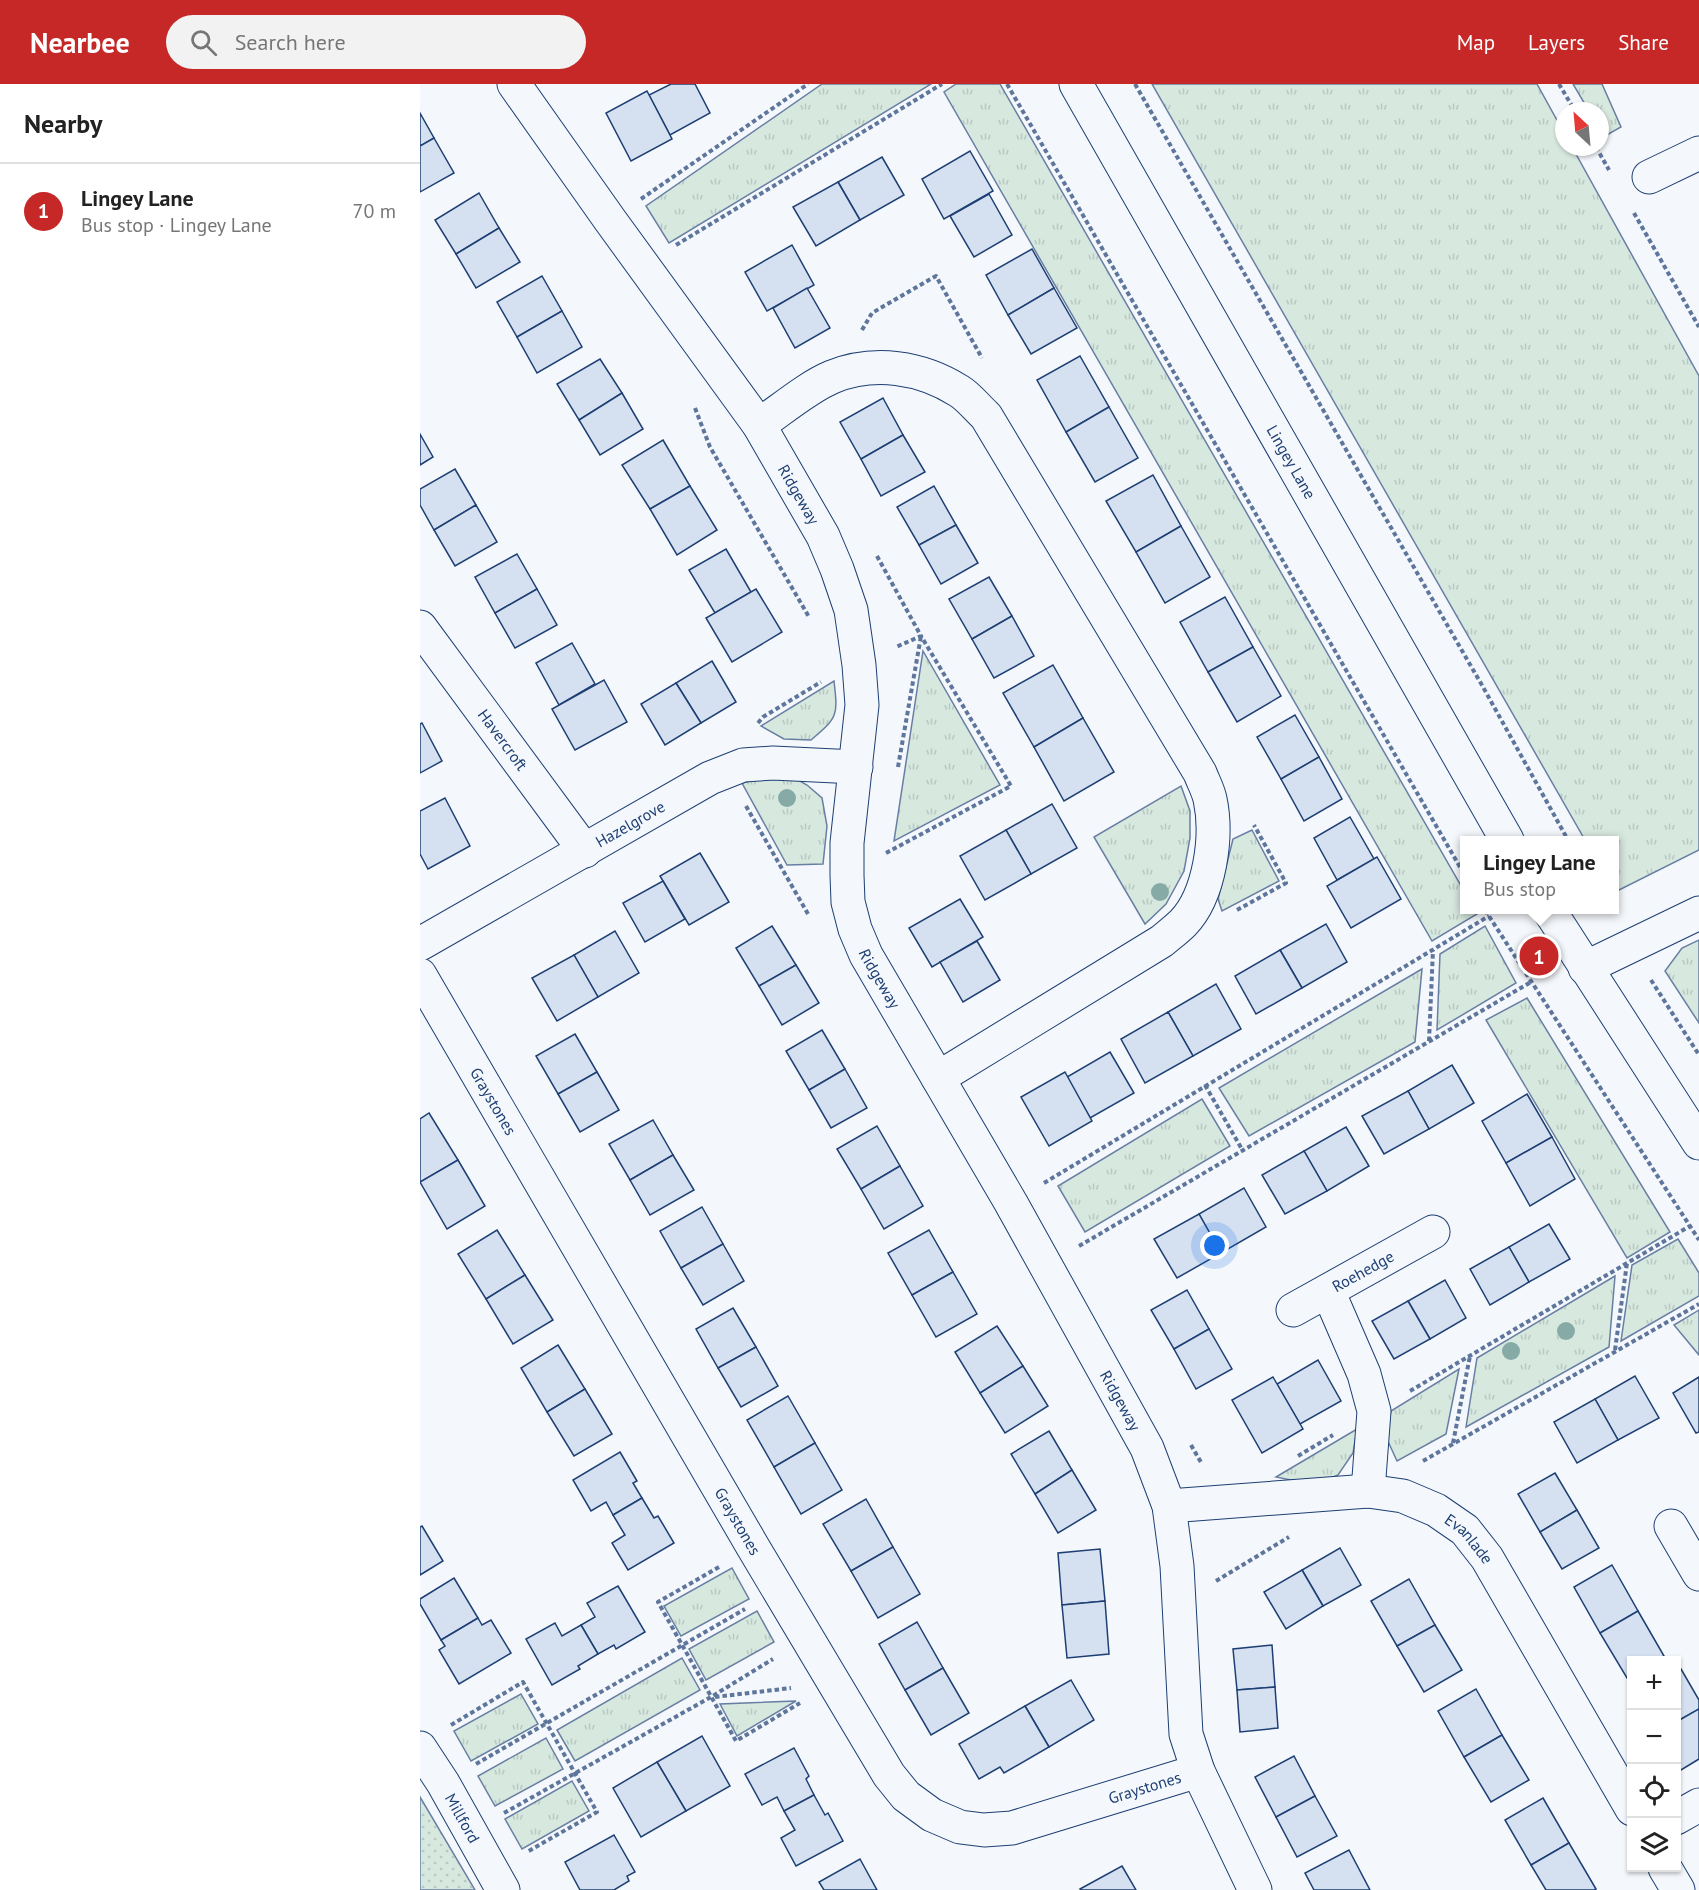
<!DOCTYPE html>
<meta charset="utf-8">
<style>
body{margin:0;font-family:"PT Sans",sans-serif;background:#f2f2f2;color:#222}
.controls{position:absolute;right:18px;bottom:18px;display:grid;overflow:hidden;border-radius:0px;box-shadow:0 2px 4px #0004}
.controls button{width:54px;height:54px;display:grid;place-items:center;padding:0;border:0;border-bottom:2px solid #e0e0e0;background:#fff;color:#222;font:30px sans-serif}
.compass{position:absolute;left:1135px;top:18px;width:54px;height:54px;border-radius:50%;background:#fff;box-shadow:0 2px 4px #0004;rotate:334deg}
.you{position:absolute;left:795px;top:1162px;width:21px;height:21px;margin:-15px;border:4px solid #fff;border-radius:50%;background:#1a73e8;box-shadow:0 0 0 9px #1a73e833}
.badge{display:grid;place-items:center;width:39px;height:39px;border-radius:50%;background:#c62828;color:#fff;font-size:20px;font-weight:700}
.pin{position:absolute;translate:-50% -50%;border:3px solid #fff;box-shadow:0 2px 6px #0006}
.popup{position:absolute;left:1040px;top:752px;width:159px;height:78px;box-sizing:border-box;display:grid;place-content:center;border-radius:0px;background:#fff;filter:drop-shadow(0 2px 4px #0005);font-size:20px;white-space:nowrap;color:#767676}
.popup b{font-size:22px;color:#222}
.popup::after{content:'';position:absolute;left:50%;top:100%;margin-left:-12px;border:12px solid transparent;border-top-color:#fff}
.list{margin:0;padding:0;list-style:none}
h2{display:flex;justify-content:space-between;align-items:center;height:78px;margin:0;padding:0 24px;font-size:26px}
h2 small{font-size:20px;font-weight:400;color:#767676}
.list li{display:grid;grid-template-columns:39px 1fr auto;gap:18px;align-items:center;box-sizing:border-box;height:96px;padding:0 24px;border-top:2px solid #e0e0e0}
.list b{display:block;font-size:22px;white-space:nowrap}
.list p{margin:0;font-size:20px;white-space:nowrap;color:#767676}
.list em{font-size:20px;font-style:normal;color:#767676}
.icon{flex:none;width:33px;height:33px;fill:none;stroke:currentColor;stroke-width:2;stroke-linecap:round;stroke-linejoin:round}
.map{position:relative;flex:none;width:1279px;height:1806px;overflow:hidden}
header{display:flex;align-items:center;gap:36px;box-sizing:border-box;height:84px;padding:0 30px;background:#c62828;color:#fff}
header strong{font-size:28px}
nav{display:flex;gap:33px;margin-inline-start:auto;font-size:21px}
.search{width:420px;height:54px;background:#f2f2f2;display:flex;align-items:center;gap:15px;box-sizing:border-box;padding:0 21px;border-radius:33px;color:#767676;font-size:22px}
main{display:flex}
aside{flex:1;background:#fff}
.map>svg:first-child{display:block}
.grass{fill:url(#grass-tufts);stroke:#687fa3;stroke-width:1.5}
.park{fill:url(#park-dots);stroke:#687fa3;stroke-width:1.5}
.building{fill:#d5e0f0;stroke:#1d3f73;stroke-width:1.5}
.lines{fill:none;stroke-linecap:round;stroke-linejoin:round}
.street-casing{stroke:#1d3f73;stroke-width:35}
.secondary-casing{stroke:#1d3f73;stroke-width:35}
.primary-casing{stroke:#1d3f73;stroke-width:35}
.path{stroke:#5e769c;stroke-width:4;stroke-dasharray:4.5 3;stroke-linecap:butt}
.street{stroke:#f4f7fb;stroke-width:33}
.secondary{stroke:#f4f7fb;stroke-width:33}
.primary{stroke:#f4f7fb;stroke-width:33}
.tree{fill:#86aba6}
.labels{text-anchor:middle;stroke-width:4.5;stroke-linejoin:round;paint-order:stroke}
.street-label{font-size:16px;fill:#1d3f73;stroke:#f4f7fb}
</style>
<header>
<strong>Nearbee</strong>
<div class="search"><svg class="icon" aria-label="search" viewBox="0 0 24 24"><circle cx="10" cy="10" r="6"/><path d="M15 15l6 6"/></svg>Search here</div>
<nav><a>Map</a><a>Layers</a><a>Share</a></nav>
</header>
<main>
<aside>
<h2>Nearby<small></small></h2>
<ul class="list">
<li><span class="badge">1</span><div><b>Lingey Lane</b><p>Bus stop · Lingey Lane</p></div><em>70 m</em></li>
</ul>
</aside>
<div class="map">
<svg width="1279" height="1806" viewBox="0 0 1279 1806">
<defs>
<pattern id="grass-tufts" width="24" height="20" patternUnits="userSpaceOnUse" patternTransform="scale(1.5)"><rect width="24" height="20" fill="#d7e8df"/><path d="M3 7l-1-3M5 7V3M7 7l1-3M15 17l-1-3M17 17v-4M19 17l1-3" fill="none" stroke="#b8c8c3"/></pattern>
<pattern id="park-dots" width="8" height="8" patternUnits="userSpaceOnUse" patternTransform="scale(1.5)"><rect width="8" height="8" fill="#d7e8df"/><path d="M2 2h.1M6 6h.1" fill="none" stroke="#b8c8c3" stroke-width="1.8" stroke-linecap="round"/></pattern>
</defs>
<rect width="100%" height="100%" fill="#f4f7fb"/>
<!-- grass -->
<g class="grass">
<path d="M402,0h109l-262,159 -23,-37z"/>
<path d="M536,0h44l464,807v19h11l2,4 -45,27 -488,-849z"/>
<path d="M732,0h385l27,49v14h8l127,229v474l-84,42 -1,-52h-29z"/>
<path d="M1153,0h29l19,43 -16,9 -5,-8v-17h-11z"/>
<path d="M503,567l77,134 -106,56z"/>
<path d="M414,597c4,35 4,36 -23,59l-27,-1 -23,-13z"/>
<path d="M352,692l21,1 14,8 15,13 5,28 -4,38 -36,1 -45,-82z"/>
<path d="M761,702l9,25v27l-6,33 -18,33 -21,20 -51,-87z"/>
<path d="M832,746l27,51 -57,30 -4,-12 15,-60z"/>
<path d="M1065,842l31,57 -79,47 3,-76z"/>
<path d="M1279,856v83l-34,-52 17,-23z"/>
<path d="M1002,885l-7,73 -166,94 -30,-48z"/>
<path d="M1107,914l143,234 -43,26 -141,-238z"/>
<path d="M782,1015l28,47 -145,86 -27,-46z"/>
<path d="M1258,1155l21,34v23l-78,45 11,-76z"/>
<path d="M1195,1192l-6,71 -143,80 11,-69z"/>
<path d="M1279,1226v45l-25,-30z"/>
<path d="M1039,1285l-13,65 -49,27 -11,-24 5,-26z"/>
<path d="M937,1345l-4,24 -15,22 -23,10 -39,-8z"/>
<path d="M312,1484l17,31 -68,37 -17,-30z"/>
<path d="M337,1527l17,31 -68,38 -17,-31z"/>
<path d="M262,1574l18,32 -125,71 -18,-31z"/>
<path d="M101,1610l17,30 -67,37 -17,-30z"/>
<path d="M376,1617l-59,35 -17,-32z"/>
<path d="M126,1654l17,31 -68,37 -17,-30z"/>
<path d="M152,1697l17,30 -67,38 -17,-30z"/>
</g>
<!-- park -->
<path class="park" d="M0,1713l55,93h-55z"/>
<!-- building -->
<g class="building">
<path d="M251,0h24l15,29 -40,22 -21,-40z"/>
<path d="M227,7l25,48 -41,22 -25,-48z"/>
<path d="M0,29l14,25 -14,8z"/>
<path d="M14,54l20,35 -34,19v-46z"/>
<path d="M550,67l23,40 -49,28 -22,-40z"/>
<path d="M462,73l22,38 -44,25 -22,-38z"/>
<path d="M418,98l22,38 -44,26 -23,-39z"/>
<path d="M59,109l20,35 -43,26 -21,-34z"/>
<path d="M569,110l23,41 -38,22 -24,-41z"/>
<path d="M79,144l21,34 -44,26 -20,-34z"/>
<path d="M372,161l22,40 -47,26 -22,-39z"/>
<path d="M612,165l22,39 -46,27 -22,-40z"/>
<path d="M122,192l20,35 -45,26 -20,-35z"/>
<path d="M387,204l23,40 -35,20 -22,-40z"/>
<path d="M634,204l23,40 -46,26 -23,-39z"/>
<path d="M142,227l20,36 -45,26 -20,-36z"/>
<path d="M660,272l29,51 -43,25 -29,-52z"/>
<path d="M180,275l22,34 -43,27 -22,-36z"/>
<path d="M202,309l21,36 -43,26 -21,-35z"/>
<path d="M463,314l20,37 -42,24 -21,-37z"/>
<path d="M689,323l29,51 -43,24 -29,-50z"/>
<path d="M0,350l13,23 -13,8z"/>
<path d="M483,351l22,37 -44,24 -20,-37z"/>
<path d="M243,356l27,46 -40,23 -28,-44z"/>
<path d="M35,385l21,36 -42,25 -14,-25v-16z"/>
<path d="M733,391l28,51 -45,26 -30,-51z"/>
<path d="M270,402l27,44 -40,25 -27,-46z"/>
<path d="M514,402l22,39 -37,20 -22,-38z"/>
<path d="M56,421l21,37 -42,24 -21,-36z"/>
<path d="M536,441l22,38 -37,21 -22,-39z"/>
<path d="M761,442l29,51 -45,26 -29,-51z"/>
<path d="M306,465l25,43 -36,21 -26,-43z"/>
<path d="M97,470l20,35 -42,24 -20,-36z"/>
<path d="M569,493l23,39 -40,23 -23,-40z"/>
<path d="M117,505l20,36 -42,23 -20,-35z"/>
<path d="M336,505l26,43 -50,30 -26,-44z"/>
<path d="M805,513l28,50 -45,25 -28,-50z"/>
<path d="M592,532l22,40 -40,22 -22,-39z"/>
<path d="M152,559l23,41 -36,21 -23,-42z"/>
<path d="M833,563l28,49 -44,26 -29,-50z"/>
<path d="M292,577l24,41 -35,21 -25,-40z"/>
<path d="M633,581l30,53 -49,29 -31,-54z"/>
<path d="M184,596l23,42 -52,28 -23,-41z"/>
<path d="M256,599l25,40 -36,22 -24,-41z"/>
<path d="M875,631l24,42 -38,22 -24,-42z"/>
<path d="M663,634l31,54 -50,29 -30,-54z"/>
<path d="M2,639l20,38 -22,12v-49z"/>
<path d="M899,673l23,42 -38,22 -23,-42z"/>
<path d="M25,714l25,48 -42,23 -8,-15v-43z"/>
<path d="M632,720l25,44 -46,26 -25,-44z"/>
<path d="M930,733l24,42 -37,21 -23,-42z"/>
<path d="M586,746l25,44 -46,26 -25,-44z"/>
<path d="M280,769l29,49 -40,23 -29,-49z"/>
<path d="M957,773l24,42 -50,29 -24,-42z"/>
<path d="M243,797l22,38 -40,23 -22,-39z"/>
<path d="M540,815l23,38 -51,30 -23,-39z"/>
<path d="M906,840l21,38 -45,26 -22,-38z"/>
<path d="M352,842l24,39 -37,21 -23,-38z"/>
<path d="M195,847l24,42 -41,24 -24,-42z"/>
<path d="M557,857l23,39 -37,22 -23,-40z"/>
<path d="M860,866l22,38 -46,26 -21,-38z"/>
<path d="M154,871l24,42 -41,24 -25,-43z"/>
<path d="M376,881l23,38 -37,22 -23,-39z"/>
<path d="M796,900l25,45 -48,27 -25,-44z"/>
<path d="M748,928l25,44 -48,27 -24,-44z"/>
<path d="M402,946l23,39 -36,21 -23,-39z"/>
<path d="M155,950l22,38 -39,22 -22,-38z"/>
<path d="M690,968l24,41 -44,25 -23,-41z"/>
<path d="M1032,981l22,38 -45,26 -21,-38z"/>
<path d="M425,985l22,39 -36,20 -22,-38z"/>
<path d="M177,988l22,38 -39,22 -22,-38z"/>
<path d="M645,988l27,49 -43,25 -28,-49z"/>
<path d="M988,1007l21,38 -45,25 -22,-38z"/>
<path d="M1107,1010l25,43 -46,26 -24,-42z"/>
<path d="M9,1029l29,47 -38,22v-63z"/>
<path d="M233,1036l20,35 -43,25 -21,-36z"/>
<path d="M457,1042l23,40 -39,23 -24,-40z"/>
<path d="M926,1043l23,39 -42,25 -23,-40z"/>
<path d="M1132,1053l23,42 -45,27 -24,-43z"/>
<path d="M884,1067l23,40 -42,23 -23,-39z"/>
<path d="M253,1071l21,35 -44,25 -20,-35z"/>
<path d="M38,1076l27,46 -38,23 -27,-47z"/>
<path d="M480,1082l23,40 -39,23 -23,-40z"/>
<path d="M824,1104l22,39 -45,26 -22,-39z"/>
<path d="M282,1123l21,37 -42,24 -21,-37z"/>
<path d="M779,1130l22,39 -44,25 -23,-39z"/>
<path d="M1129,1140l21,35 -41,23 -20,-35z"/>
<path d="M77,1146l28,45 -39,24 -28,-45z"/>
<path d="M509,1146l24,42 -41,23 -24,-42z"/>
<path d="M303,1160l21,37 -41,24 -22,-37z"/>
<path d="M1089,1163l20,35 -39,23 -20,-36z"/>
<path d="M533,1188l24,42 -41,23 -24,-42z"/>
<path d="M105,1191l28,45 -40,24 -27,-45z"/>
<path d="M1025,1196l21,38 -36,21 -22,-38z"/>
<path d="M767,1206l22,39 -35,20 -23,-39z"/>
<path d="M988,1217l22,38 -36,20 -22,-38z"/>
<path d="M313,1224l23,39 -38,21 -22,-39z"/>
<path d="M577,1242l26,40 -43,27 -25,-41z"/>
<path d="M789,1245l23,40 -36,20 -22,-40z"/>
<path d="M138,1261l27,44 -38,23 -26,-44z"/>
<path d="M336,1263l22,39 -37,21 -23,-39z"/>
<path d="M898,1276l23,41 -41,23 -23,-40z"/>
<path d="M603,1282l25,40 -43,27 -25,-40z"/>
<path d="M1215,1292l24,42 -41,22 -23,-41z"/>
<path d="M853,1293l30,52 -41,24 -30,-53z"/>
<path d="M1279,1293v55l-3,1 -23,-40z"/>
<path d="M165,1305l27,45 -38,22 -27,-44z"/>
<path d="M368,1312l27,47 -41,24 -27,-47z"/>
<path d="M1175,1315l23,41 -41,23 -23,-41z"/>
<path d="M629,1347l23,39 -37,24 -24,-40z"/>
<path d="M395,1359l27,47 -41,24 -27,-47z"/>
<path d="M200,1368l17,29 -4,2 9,15 -29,17 -7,-13 -15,9 -18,-31z"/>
<path d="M652,1386l24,40 -38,23 -23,-39z"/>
<path d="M1135,1389l22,37 -37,22 -22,-38z"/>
<path d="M222,1414l12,20 4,-2 16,27 -46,27 -16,-27 13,-8 -12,-20z"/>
<path d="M446,1415l27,48 -42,24 -28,-47z"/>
<path d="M1157,1426l22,38 -37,21 -22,-37z"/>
<path d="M2,1442l21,35 -23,14v-48z"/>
<path d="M473,1463l27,47 -42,24 -27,-47z"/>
<path d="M920,1464l21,37 -38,21 -21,-36z"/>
<path d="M680,1465l5,52 -43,4 -4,-52z"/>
<path d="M1192,1481l26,46 -38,22 -26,-46z"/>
<path d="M882,1486l21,36 -37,23 -22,-37z"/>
<path d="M34,1494l24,40 -37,22 -21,-36v-5z"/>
<path d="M989,1495l26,46 -38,21 -26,-45z"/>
<path d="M198,1502l27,46 -29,17 -2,-4 -16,9 -17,-29 14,-8 -8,-14z"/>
<path d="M685,1517l4,53 -42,4 -5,-53z"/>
<path d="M1218,1527l26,45 -8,4h-24v15l-5,3 -27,-45z"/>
<path d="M58,1534l4,7 9,-5 20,33 -52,31 -20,-34 6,-4 -4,-6z"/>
<path d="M497,1538l26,46 -38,22 -26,-46z"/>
<path d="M135,1539l7,13 19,-11 17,29 -20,12 2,3 -28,16 -26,-46z"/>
<path d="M1015,1541l27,45 -38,22 -27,-46z"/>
<path d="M852,1561l3,42 -38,3 -4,-41z"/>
<path d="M523,1584l26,45 -38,22 -26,-45z"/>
<path d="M1261,1585l18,31v9l-23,13v-50z"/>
<path d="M651,1596l23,40 -45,27 -24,-41z"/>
<path d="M855,1603l3,41 -38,4 -3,-42z"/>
<path d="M1056,1605l26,46 -38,22 -26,-46z"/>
<path d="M605,1622l24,41 -45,26 -4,-6 -21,12 -20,-35z"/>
<path d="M1279,1625v50l-18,11 -5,-8v-40z"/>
<path d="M1082,1651l27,45 -38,22 -27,-45z"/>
<path d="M282,1652l28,50 -44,25 -29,-49z"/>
<path d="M374,1664l15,28 -3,3 8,16 -30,16 -7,-14 -15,8 -17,-31z"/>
<path d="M874,1672l21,40 -39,21 -21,-40z"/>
<path d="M237,1678l29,49 -45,26 -28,-49z"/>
<path d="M394,1711l11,20 3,-2 15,28 -47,25 -15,-28 14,-8 -11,-19z"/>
<path d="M895,1712l22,40 -40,21 -21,-40z"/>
<path d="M1123,1714l26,45 -38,22 -26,-45z"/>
<path d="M194,1751l21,37 -8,4 2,5 -15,9h-34l-15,-28z"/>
<path d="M1149,1759l27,46 -2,1h-48l-15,-25z"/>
<path d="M929,1766l21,40h-56l-9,-17z"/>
<path d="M440,1775l17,31h-53l-5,-8z"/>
<path d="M702,1782l14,24h-55l-1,-1z"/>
</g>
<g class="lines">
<defs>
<g id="street">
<path id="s1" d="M94,0l96,136 149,205 64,111 14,33 14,41 8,55 3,40 -15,138v32l1,27 7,27 11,26 145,248 136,245 22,58 8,60 9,168 12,37 57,119"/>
<path d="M1229,93l50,-24"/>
<path d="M339,341c22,-15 49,-38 73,-48 42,-17 89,-10 127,14 10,6 18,17 27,25l214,357c3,8 8,17 10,26 8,37 0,96 -27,124 -6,6 -14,12 -21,18l-224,137"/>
<path id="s2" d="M0,543l165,224"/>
<path id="s3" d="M0,860l290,-166 33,-13 30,-2 83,4"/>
<path d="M1165,884l114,-55"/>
<path id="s4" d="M0,891l333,572 136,228 17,21 26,19 28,12 24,3 28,-2 186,-57"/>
<path d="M908,1207l36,83 10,37 -6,80"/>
<path id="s5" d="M873,1226l140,-78"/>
<path id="s6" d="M749,1422l199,-15 35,5 33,14 29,20 22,28 145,251"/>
<path d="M1251,1442l28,48"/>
<path d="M1256,1734l23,-13"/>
<path d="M1245,1784l13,22"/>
</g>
<g id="secondary">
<path id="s7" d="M0,1664l23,35 60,107"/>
</g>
<g id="primary">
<path id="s8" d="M656,0l431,756"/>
<path d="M1129,826l150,233"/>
</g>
</defs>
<!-- street casing -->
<use href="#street" class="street-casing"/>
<!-- secondary casing -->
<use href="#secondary" class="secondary-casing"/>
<!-- primary casing -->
<use href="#primary" class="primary-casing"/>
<!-- path -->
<g class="path">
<path d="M587,0l457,790"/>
<path d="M715,0l348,603 85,153"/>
<path d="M1139,0l16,27"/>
<path d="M1176,63l13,23"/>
<path d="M221,115l167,-115"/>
<path d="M1214,129l65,114"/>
<path d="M256,161l266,-161"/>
<path d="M442,246l10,-17 64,-37 46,82"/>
<path d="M275,324l15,39 99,170"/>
<path d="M457,472l44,80 -25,11"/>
<path d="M338,639l5,-6 58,-35"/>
<path d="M478,683l23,-131"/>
<path d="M326,722l62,108"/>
<path d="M466,769l125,-67 -90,-150"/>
<path d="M817,826l49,-27 -32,-58"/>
<path d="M1065,826l214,330"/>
<path d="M1231,896l48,75"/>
<path d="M1009,957l4,-91"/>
<path d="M785,1001l38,66"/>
<path d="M624,1099l445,-267"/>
<path d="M659,1162l452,-264"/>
<path d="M1195,1266l12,-87"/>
<path d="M990,1307l280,-165"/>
<path d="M1033,1359l17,-87"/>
<path d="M771,1361l11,19"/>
<path d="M878,1372l35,-21"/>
<path d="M1003,1377l276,-157"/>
<path d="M299,1483l-61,35 78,139 64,-38"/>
<path d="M796,1497l73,-44"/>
<path d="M295,1613l76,-9"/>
<path d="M31,1641l72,-43 74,130 -70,40"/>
<path d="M56,1680l269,-155"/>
<path d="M84,1729l207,-116 62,-38"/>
</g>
<!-- street -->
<use href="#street" class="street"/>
<!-- secondary -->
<use href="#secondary" class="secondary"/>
<!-- primary -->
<use href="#primary" class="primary"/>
</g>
<!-- trees -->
<g class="tree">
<circle cx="367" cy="714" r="9"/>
<circle cx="740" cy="808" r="9"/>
<circle cx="1146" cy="1247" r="9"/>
<circle cx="1091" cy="1267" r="9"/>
</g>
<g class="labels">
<!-- street labels -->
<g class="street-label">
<text dy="6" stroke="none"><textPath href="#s8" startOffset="435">Lingey Lane</textPath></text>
<text dy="6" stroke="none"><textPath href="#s1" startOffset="500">Ridgeway</textPath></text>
<text dy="6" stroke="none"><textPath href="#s2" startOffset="140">Havercroft</textPath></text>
<text dy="6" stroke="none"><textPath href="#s3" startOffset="242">Hazelgrove</textPath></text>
<text dy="6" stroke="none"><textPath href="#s1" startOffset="1004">Ridgeway</textPath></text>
<text dy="6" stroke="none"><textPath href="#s4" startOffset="146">Graystones</textPath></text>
<text dy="6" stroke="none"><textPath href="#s5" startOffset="80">Roehedge</textPath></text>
<text dy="6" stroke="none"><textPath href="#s1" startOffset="1490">Ridgeway</textPath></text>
<text dy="6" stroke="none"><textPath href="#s4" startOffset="632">Graystones</textPath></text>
<text dy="6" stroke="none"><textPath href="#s6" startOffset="315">Evanlade</textPath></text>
<text dy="6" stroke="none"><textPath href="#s4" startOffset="1208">Graystones</textPath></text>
<text dy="6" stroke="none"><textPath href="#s7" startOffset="82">Millford</textPath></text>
</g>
</g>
</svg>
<div class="controls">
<button>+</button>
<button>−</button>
<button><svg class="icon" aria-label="locate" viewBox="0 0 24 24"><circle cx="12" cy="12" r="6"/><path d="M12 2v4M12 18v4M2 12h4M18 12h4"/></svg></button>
<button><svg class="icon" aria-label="layers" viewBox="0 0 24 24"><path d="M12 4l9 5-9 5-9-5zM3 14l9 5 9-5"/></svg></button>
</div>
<svg class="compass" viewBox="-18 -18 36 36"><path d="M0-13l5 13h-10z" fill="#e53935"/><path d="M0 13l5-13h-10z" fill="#767676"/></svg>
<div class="you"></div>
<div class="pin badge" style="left:1119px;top:872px">1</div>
<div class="popup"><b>Lingey Lane</b>Bus stop</div>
</div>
</main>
